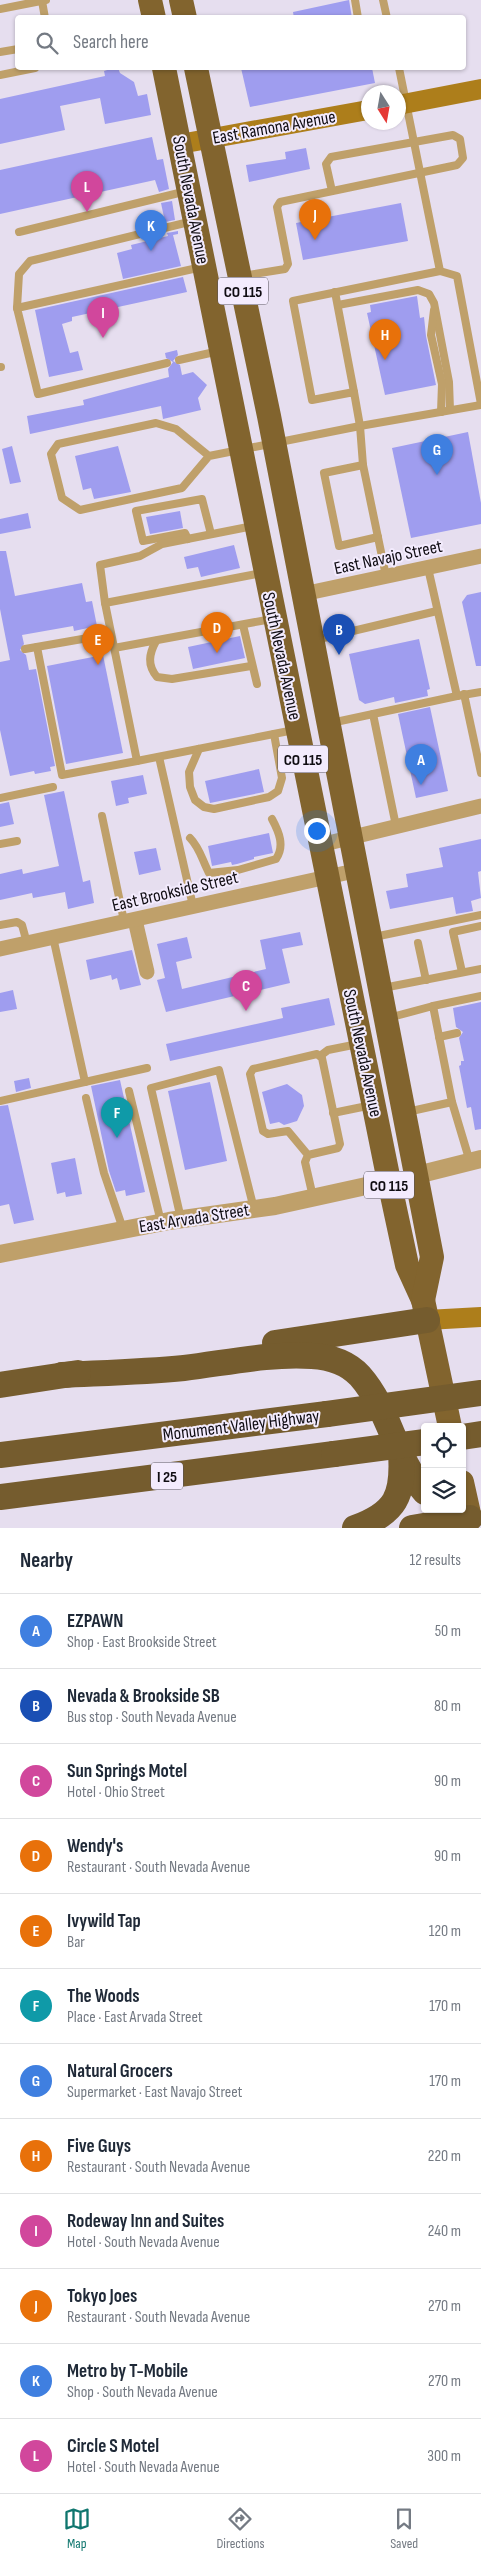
<!DOCTYPE html>
<meta charset="utf-8">
<style>
body{margin:0;font-family:"Sofia Sans Condensed",sans-serif;background:#f2f2f3;color:#1f2937}
.controls{position:absolute;right:15px;bottom:15px;display:grid;overflow:hidden;border-radius:5px;box-shadow:0 1px 4px #0004}
.controls button{width:45px;height:45px;display:grid;place-items:center;padding:0;border:0;border-bottom:1px solid #e0e1e3;background:#fff;color:#1f2937;font:25px sans-serif}
.compass{position:absolute;left:361px;top:85px;width:45px;height:45px;border-radius:50%;background:#fff;box-shadow:0 1px 4px #0004;rotate:169deg}
.you{position:absolute;left:316px;top:830px;width:18px;height:18px;margin:-12px;border:4px solid #fff;border-radius:50%;background:#1a73e8;box-shadow:0 0 0 8px #1a73e833}
.badge{display:grid;place-items:center;width:32px;height:32px;border-radius:50%;background:#0f766e;color:#fff;font-size:16px;font-weight:700}
.pin{position:absolute;translate:-50% -41px;filter:drop-shadow(0 1px 2px #0008)}
.pin::after{content:'';position:absolute;top:26px;width:18px;height:15px;background:inherit;clip-path:polygon(0 0,100% 0,50% 100%)}
.list{margin:0;padding:0;list-style:none}
h2{display:flex;justify-content:space-between;align-items:center;height:65px;margin:0;padding:0 20px;font-size:21px}
h2 small{font-size:16px;font-weight:400;color:#747a83}
.list li{display:grid;grid-template-columns:32px 1fr auto;gap:15px;align-items:center;box-sizing:border-box;height:75px;padding:0 20px;border-top:1px solid #e0e1e3}
.list b{display:block;font-size:19px;white-space:nowrap}
.list p{margin:0;font-size:16px;white-space:nowrap;color:#747a83}
.list em{font-size:16px;font-style:normal;color:#747a83}
.icon{flex:none;width:28px;height:28px;fill:none;stroke:currentColor;stroke-width:2;stroke-linecap:round;stroke-linejoin:round}
.map{position:relative;flex:none;width:481px;height:1528px;overflow:hidden}
.search{position:absolute;background:#fff;box-shadow:0 1px 4px #0004;left:15px;right:15px;top:15px;height:55px;display:flex;align-items:center;gap:12px;box-sizing:border-box;padding:0 18px;border-radius:5px;color:#747a83;font-size:19px}
.sheet{height:965px;background:#fff}
nav{display:flex;justify-content:space-around;align-items:center;box-sizing:border-box;height:70px;border-top:1px solid #e0e1e3;background:#fff;font-size:14px;color:#747a83}
nav a{display:grid;justify-items:center;gap:2px}
nav .on{color:#0f766e}
.map>svg:first-child{display:block}
.building{fill:#9f9def}
.lines{fill:none;stroke-linecap:round;stroke-linejoin:round}
.service{stroke:#bfa06a;stroke-width:8}
.minor{stroke:#bfa06a;stroke-width:15}
.tertiary{stroke:#bfa06a;stroke-width:18}
.secondary{stroke:#ad7e1b;stroke-width:20}
.trunk{stroke:#82642e;stroke-width:24}
.motorway{stroke:#755c2e;stroke-width:26}
.motorway-bridge{stroke:#755c2e;stroke-width:26}
.labels{text-anchor:middle;stroke-width:4;stroke-linejoin:round;paint-order:stroke}
.shield{fill:#f3ebfd;stroke:#534f58;stroke-width:1}
.shield-label{font-size:16px;font-weight:bold;fill:#0f0c12}
.street-label{font-size:18px;fill:#0f0c12;stroke:#f3ebfd}
</style>
<div class="map">
<svg width="481" height="1528" viewBox="0 0 481 1528">
<rect width="100%" height="100%" fill="#e6deef"/>
<!-- building -->
<g class="building">
<path d="M349,0l3,18h-58l-1,-6z"/>
<path d="M114,68h4l2,5 14,9 4,14 9,-2 4,21 -46,9 -5,-26 -40,8 5,24 -65,14v-45l105,-23 -1,-5z"/>
<path d="M241,68h131l3,15 -125,24z"/>
<path d="M152,137l5,23 6,-1 6,30 -10,3 -4,-12 -155,34v-44z"/>
<path d="M306,148l4,21 -61,13 -3,-17 40,-6 -1,-7z"/>
<path d="M172,201l3,19 -10,2 -4,-19z"/>
<path d="M401,203l7,38 -105,19 -7,-37z"/>
<path d="M178,231v3l-5,1 8,31 -58,13 -6,-26 15,-4 -1,-4 37,-9 -1,-3z"/>
<path d="M183,277l4,15 -115,25v4l-10,3 8,29 8,-2 5,19 -34,7 -14,-67z"/>
<path d="M417,296l3,22 4,-1 2,19 10,49 -51,10 -18,-82 4,-1 -1,-7z"/>
<path d="M177,350l1,5 -5,6 7,4 2,10 11,-3 14,13 -9,13 3,12 -38,9 -2,-13 -131,28 -3,-18 57,-11 -1,-5 86,-23 -1,-8 5,-7 -7,-4 -1,-5z"/>
<path d="M468,432l13,71v21l-70,14 -19,-90z"/>
<path d="M12,446l9,36 -11,2 -8,-35z"/>
<path d="M118,446l13,46 -37,7 -3,-11 -8,2 -8,-34z"/>
<path d="M180,511l3,17 -33,6 -4,-17z"/>
<path d="M28,513l3,15 -31,6v-15z"/>
<path d="M234,545l6,23 -39,9 -3,-10 -11,2 -3,-12z"/>
<path d="M0,551h6l9,45 67,-13 4,19 6,-1 5,25 -23,5 -1,-5 -51,9 2,9 -4,6 6,5 3,15 7,-1 19,97 -5,1 1,4 -16,3 -1,-3 -24,5 -10,-46v-68l10,-2 -10,-51z"/>
<path d="M481,592v74h-5l-14,-64 5,-7z"/>
<path d="M240,636l5,22 -52,11 -5,-22z"/>
<path d="M419,639l11,50 -3,1 1,6 -33,7 -1,-6 -29,7 -6,-4 -10,-46z"/>
<path d="M103,655l20,98 -57,11 -19,-98z"/>
<path d="M430,707l18,84 -32,7 -18,-84z"/>
<path d="M259,769l5,23 -54,11 -5,-22z"/>
<path d="M143,775l4,19 -19,4 1,5 -13,3 -5,-25z"/>
<path d="M64,791l19,91 7,-2 4,23 -26,6 -3,-17 -32,6 -1,-5 -32,7v-26l22,-5 1,5 36,-8 -15,-71z"/>
<path d="M9,802l5,22 -14,3v-23z"/>
<path d="M269,833l4,20 -19,4v2l-17,5 -5,1 -1,-3 -19,4 -4,-20z"/>
<path d="M481,839v32l-3,1 3,26 -10,3 2,10 -17,3 -3,-17 -63,12 -4,-18 22,-4 -2,-13 37,-7 -4,-19z"/>
<path d="M156,848l5,22 -22,5 -5,-23z"/>
<path d="M300,932l3,13 -21,4 8,34 -124,29 -9,-32 8,-2 -8,-34 30,-7 5,21 -16,4 6,27 84,-20 -6,-29z"/>
<path d="M132,950l9,35 -21,5 -3,-12 -5,2 -1,-5 -21,5 -4,-20z"/>
<path d="M13,990l4,19 -17,3v-19z"/>
<path d="M329,998l6,27 -165,36 -4,-17 117,-26 -2,-10z"/>
<path d="M481,1002v127l-6,1 -4,-23 -4,1 -8,-42 2,-1v-4h3l-5,-23 4,-6 -7,-5 -3,-19z"/>
<path d="M29,1078l2,10 -15,4 -2,-11z"/>
<path d="M120,1080l25,112 -19,4 -1,-6 -9,2 -7,-21 -18,-85z"/>
<path d="M210,1082l17,79 -42,9 -17,-79z"/>
<path d="M287,1084l15,11 2,11 -7,15 -13,4 -5,-3 -9,2 -8,-32z"/>
<path d="M8,1105l26,115 -20,4 -5,-20 -9,2v-100z"/>
<path d="M75,1158l7,36 -16,3 -1,-5 -8,2 -6,-31z"/>
</g>
<g class="lines">
<!-- service -->
<g class="service">
<path d="M355,0l3,18"/>
<path d="M383,0l4,18"/>
<path d="M42,1l3,17"/>
<path d="M0,9l46,-9"/>
<path d="M0,52l18,-3"/>
<path d="M399,68l41,203"/>
<path d="M0,75l35,-7"/>
<path d="M19,232l168,-41"/>
<path d="M242,276l43,-7 3,-5 -11,-57 3,-5 177,-37 6,-7 -3,-19 -7,-4 -122,22 -5,7 6,27"/>
<path d="M335,292l19,100"/>
<path d="M338,305l80,-15 11,4 5,9 15,79 1,28"/>
<path d="M17,308l2,-34 11,-13 163,-40"/>
<path d="M434,310l-3,25 11,49 -1,28"/>
<path d="M179,360l40,-9"/>
<path d="M167,363l-129,31 -21,-86 185,-41"/>
<path d="M0,367h1"/>
<path d="M209,456l-33,-27 -20,-6 -98,21 -7,10 11,44 18,12 102,-22 27,-32 151,-30 121,-21"/>
<path d="M363,465l-39,8 15,73 39,-9"/>
<path d="M188,539l-3,-6 -42,8 -7,-30 66,-12 9,35"/>
<path d="M428,568l29,128 24,-4"/>
<path d="M262,573l-157,30 32,158 157,-31"/>
<path d="M386,576l-23,-111 -3,-39 -6,-34 -42,8 -19,-99 147,-30 17,5 24,128"/>
<path d="M105,603l-5,-38 40,-9 22,-12 91,-18"/>
<path d="M243,625l14,59"/>
<path d="M315,640l122,-29"/>
<path d="M156,641c-7,13 -9,24 1,36l15,2 79,-13"/>
<path d="M37,647l25,128 75,-14"/>
<path d="M114,648l158,-29"/>
<path d="M25,649l86,-15"/>
<path d="M464,694l17,79"/>
<path d="M373,714l23,112"/>
<path d="M331,723l126,-27"/>
<path d="M199,749l-10,23 1,15 5,13 9,7 10,2 55,-12 9,-6 4,-13 -8,-44"/>
<path d="M159,757l34,149"/>
<path d="M0,798l53,-11"/>
<path d="M102,816l22,105"/>
<path d="M190,838c10,10 12,22 19,35l29,-3 38,-11c9,-13 3,-27 -4,-40"/>
<path d="M0,844l17,-3"/>
<path d="M0,925l17,-3 5,3 5,18"/>
<path d="M53,937l32,145"/>
<path d="M374,937l107,-22"/>
<path d="M418,943l8,37"/>
<path d="M462,972l-9,-40 28,-6"/>
<path d="M383,988l98,-19"/>
<path d="M433,1006l48,-10"/>
<path d="M388,1018l45,-12 19,96 -45,10"/>
<path d="M439,1037l18,-4"/>
<path d="M320,1056l8,-6 30,-6"/>
<path d="M129,1091l32,131"/>
<path d="M86,1098l18,75 19,56"/>
<path d="M0,1101l147,-33"/>
<path d="M452,1102l18,60"/>
<path d="M333,1113l39,-8"/>
<path d="M308,1155l-20,-24 -20,3 -5,-3 -13,-57 3,-5 64,-15 5,4 18,86 -2,4 -30,7 -3,7 8,35"/>
<path d="M181,1219l-30,-131 68,-18 35,139"/>
</g>
<!-- minor -->
<g class="minor">
<path d="M303,594l178,-38"/>
<path d="M320,845l161,-39"/>
<path d="M135,920l12,52"/>
<path d="M0,949l359,-79"/>
</g>
<!-- tertiary -->
<g class="tertiary">
<path d="M417,1175l64,-16"/>
<path d="M0,1254l169,-33 106,-15 114,-25"/>
</g>
<!-- secondary -->
<g class="secondary">
<path d="M398,105l83,-16"/>
<path d="M180,144l188,-34"/>
<path d="M427,1320l54,-3"/>
</g>
<!-- trunk -->
<g class="trunk">
<path d="M150,0l4,18"/>
<path d="M181,0l4,18"/>
<path d="M164,68l225,1113 18,84 16,35 27,127"/>
<path d="M196,68l73,348 163,841 -9,43"/>
<path d="M462,1482l8,36"/>
</g>
<!-- motorway -->
<g class="motorway">
<path d="M275,1343l152,-23"/>
<path d="M62,1375c40,-2 81,-3 122,-7 42,-5 86,-15 128,-12 18,1 36,7 48,20 30,34 35,83 65,116"/>
<path d="M0,1385l78,-12"/>
<path d="M462,1437l19,-3"/>
<path d="M0,1455l327,-41"/>
<path d="M0,1497l334,-43"/>
<path d="M355,1528c41,-15 49,-32 46,-75"/>
<path d="M412,1528l58,-10"/>
</g>
<!-- motorway-bridge -->
<g class="motorway-bridge">
<path d="M327,1414l154,-21"/>
<path d="M334,1454l91,-12"/>
</g>
</g>
<g class="labels">
<!-- shield labels -->
<g class="shield">
<rect x="218" y="277.5" width="50" height="27" rx="4"/>
<rect x="278" y="745.5" width="50" height="27" rx="4"/>
<rect x="364" y="1171.5" width="50" height="27" rx="4"/>
<rect x="151" y="1462.5" width="32" height="27" rx="4"/>
</g>
<g class="shield-label">
<text x="243" y="297">CO 115</text>
<text x="303" y="765">CO 115</text>
<text x="389" y="1191">CO 115</text>
<text x="167" y="1482">I 25</text>
</g>
<!-- street labels -->
<g class="street-label">
<text transform="translate(274 127) rotate(-10)" y="6">East Ramona Avenue</text>
<text transform="translate(191 200) rotate(79)" y="6">South Nevada Avenue</text>
<text transform="translate(388 557) rotate(-12)" y="6">East Navajo Street</text>
<text transform="translate(282 656) rotate(78)" y="6">South Nevada Avenue</text>
<text transform="translate(175 891) rotate(-13)" y="6">East Brookside Street</text>
<text transform="translate(363 1053) rotate(78)" y="6">South Nevada Avenue</text>
<text transform="translate(194 1218) rotate(-9)" y="6">East Arvada Street</text>
<text transform="translate(241 1425) rotate(-7)" y="6">Monument Valley Highway</text>
</g>
</g>
</svg>
<div class="controls">
<button><svg class="icon" aria-label="locate" viewBox="0 0 24 24"><circle cx="12" cy="12" r="6"/><path d="M12 2v4M12 18v4M2 12h4M18 12h4"/></svg></button>
<button><svg class="icon" aria-label="layers" viewBox="0 0 24 24"><path d="M12 4l9 5-9 5-9-5zM3 14l9 5 9-5"/></svg></button>
</div>
<svg class="compass" viewBox="-18 -18 36 36"><path d="M0-13l5 13h-10z" fill="#e53935"/><path d="M0 13l5-13h-10z" fill="#747a83"/></svg>
<div class="you"></div>
<div class="pin badge" style="left:421px;top:785px;background:#3f7fe0">A</div>
<div class="pin badge" style="left:339px;top:655px;background:#1a4fb4">B</div>
<div class="pin badge" style="left:246px;top:1011px;background:#d1479c">C</div>
<div class="pin badge" style="left:217px;top:653px;background:#e8710a">D</div>
<div class="pin badge" style="left:98px;top:665px;background:#e8710a">E</div>
<div class="pin badge" style="left:117px;top:1138px;background:#0f9aa8">F</div>
<div class="pin badge" style="left:437px;top:475px;background:#3f7fe0">G</div>
<div class="pin badge" style="left:385px;top:360px;background:#e8710a">H</div>
<div class="pin badge" style="left:103px;top:338px;background:#d1479c">I</div>
<div class="pin badge" style="left:315px;top:240px;background:#e8710a">J</div>
<div class="pin badge" style="left:151px;top:251px;background:#3f7fe0">K</div>
<div class="pin badge" style="left:87px;top:212px;background:#d1479c">L</div>
<div class="search"><svg class="icon" aria-label="search" viewBox="0 0 24 24"><circle cx="10" cy="10" r="6"/><path d="M15 15l6 6"/></svg>Search here</div>
</div>
<section class="sheet">
<h2>Nearby<small>12 results</small></h2>
<ul class="list">
<li><span class="badge" style="background:#3f7fe0">A</span><div><b>EZPAWN</b><p>Shop · East Brookside Street</p></div><em>50 m</em></li>
<li><span class="badge" style="background:#1a4fb4">B</span><div><b>Nevada &amp; Brookside SB</b><p>Bus stop · South Nevada Avenue</p></div><em>80 m</em></li>
<li><span class="badge" style="background:#d1479c">C</span><div><b>Sun Springs Motel</b><p>Hotel · Ohio Street</p></div><em>90 m</em></li>
<li><span class="badge" style="background:#e8710a">D</span><div><b>Wendy's</b><p>Restaurant · South Nevada Avenue</p></div><em>90 m</em></li>
<li><span class="badge" style="background:#e8710a">E</span><div><b>Ivywild Tap</b><p>Bar</p></div><em>120 m</em></li>
<li><span class="badge" style="background:#0f9aa8">F</span><div><b>The Woods</b><p>Place · East Arvada Street</p></div><em>170 m</em></li>
<li><span class="badge" style="background:#3f7fe0">G</span><div><b>Natural Grocers</b><p>Supermarket · East Navajo Street</p></div><em>170 m</em></li>
<li><span class="badge" style="background:#e8710a">H</span><div><b>Five Guys</b><p>Restaurant · South Nevada Avenue</p></div><em>220 m</em></li>
<li><span class="badge" style="background:#d1479c">I</span><div><b>Rodeway Inn and Suites</b><p>Hotel · South Nevada Avenue</p></div><em>240 m</em></li>
<li><span class="badge" style="background:#e8710a">J</span><div><b>Tokyo Joes</b><p>Restaurant · South Nevada Avenue</p></div><em>270 m</em></li>
<li><span class="badge" style="background:#3f7fe0">K</span><div><b>Metro by T-Mobile</b><p>Shop · South Nevada Avenue</p></div><em>270 m</em></li>
<li><span class="badge" style="background:#d1479c">L</span><div><b>Circle S Motel</b><p>Hotel · South Nevada Avenue</p></div><em>300 m</em></li>
</ul>
</section>
<nav>
<a class="on"><svg class="icon" aria-label="map" viewBox="0 0 24 24"><path d="M3 6l6-2 6 2 6-2v14l-6 2-6-2-6 2zM9 4v14M15 6v14"/></svg>Map</a>
<a><svg class="icon" aria-label="directions" viewBox="0 0 24 24"><path d="M12 3l9 9-9 9-9-9zM9 14v-3h6M13 9l2 2-2 2"/></svg>Directions</a>
<a><svg class="icon" aria-label="saved" viewBox="0 0 24 24"><path d="M7 4h10v16l-5-4-5 4z"/></svg>Saved</a>
</nav>
